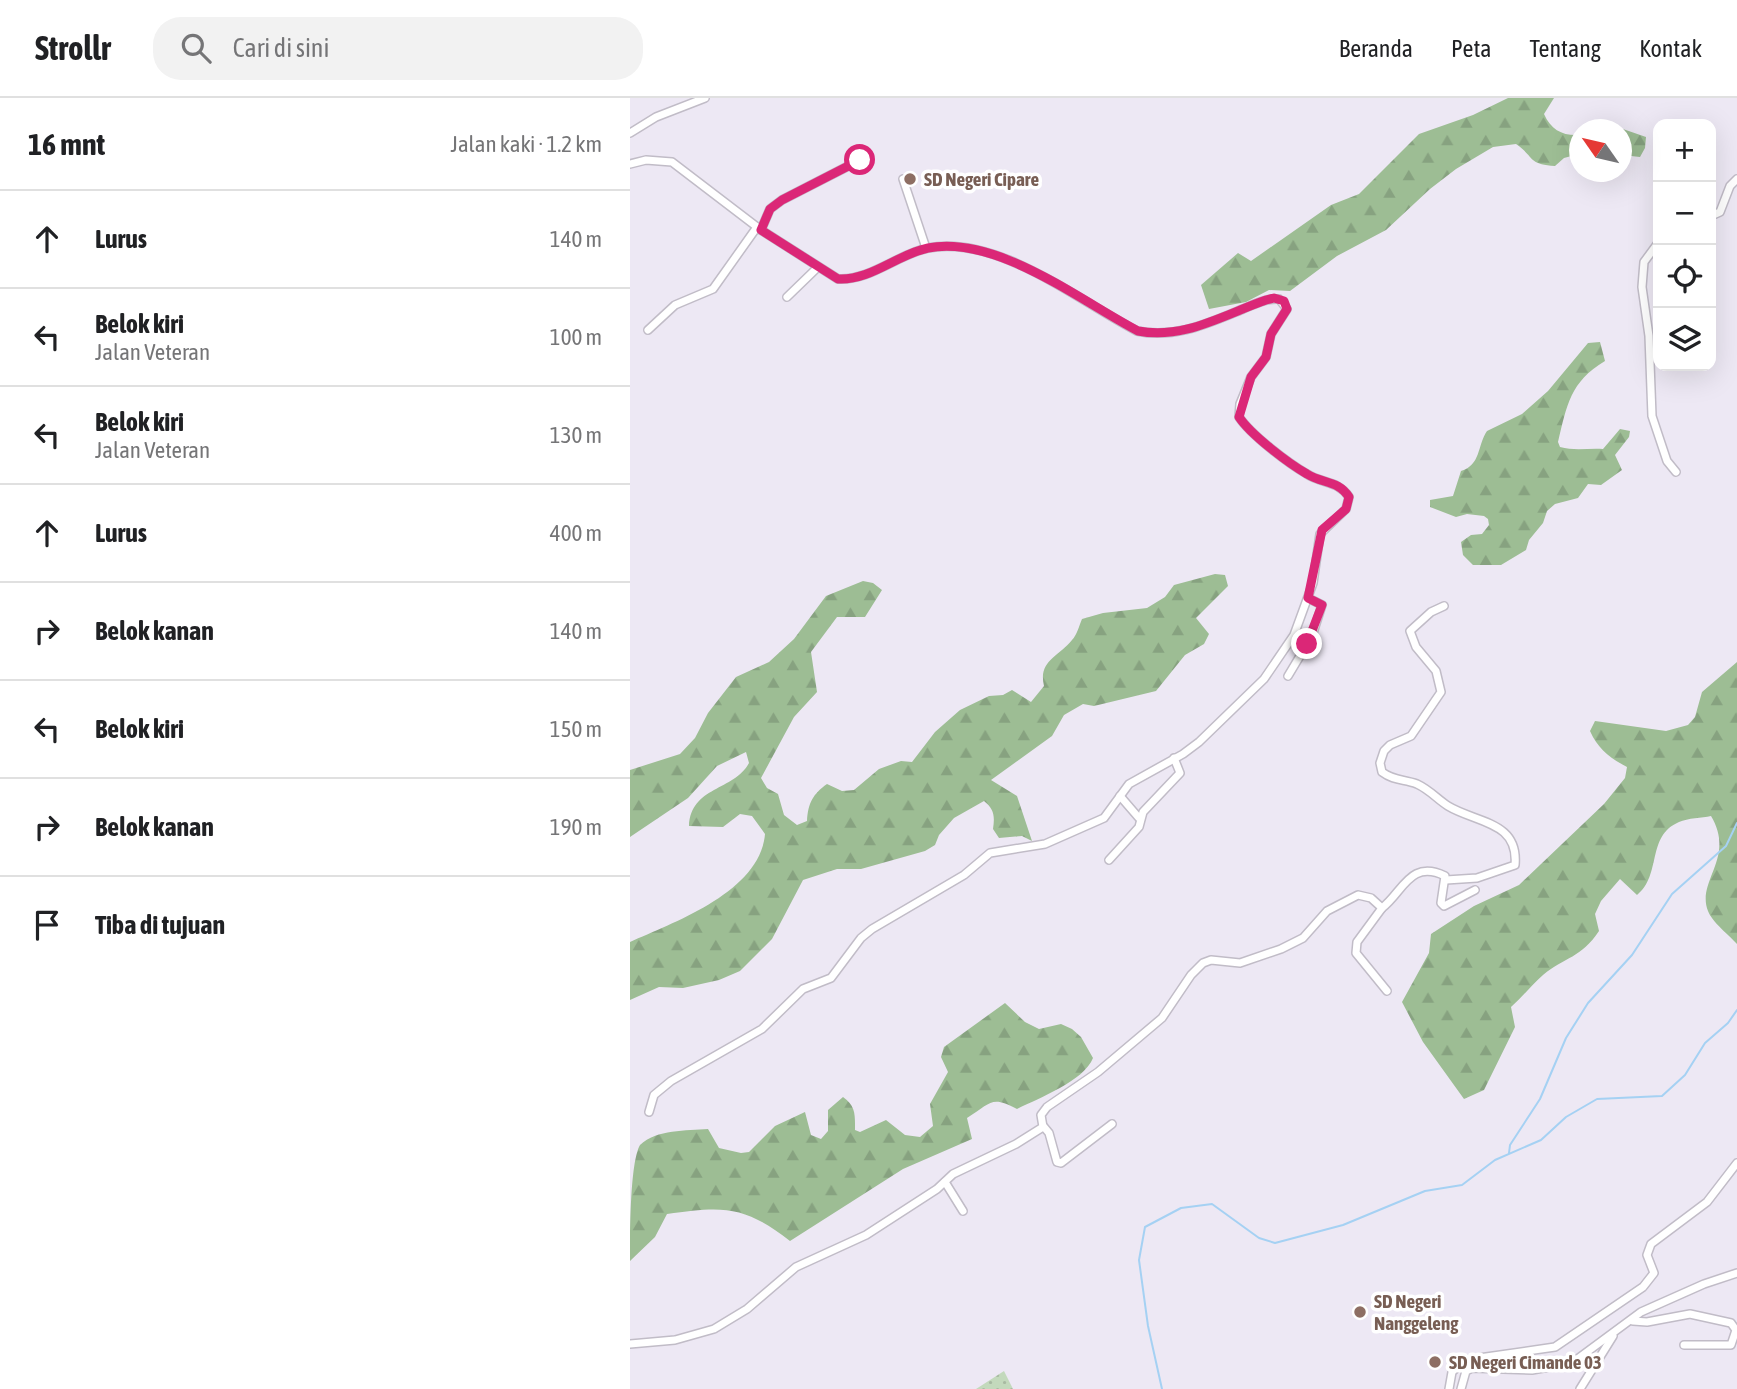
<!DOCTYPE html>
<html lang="id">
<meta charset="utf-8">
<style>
body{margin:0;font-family:"Asap Condensed",sans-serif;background:#f2f2f2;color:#202124}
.controls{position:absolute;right:21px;top:21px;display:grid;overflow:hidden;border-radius:14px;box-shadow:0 7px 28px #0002}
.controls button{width:63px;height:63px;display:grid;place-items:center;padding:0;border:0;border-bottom:2px solid #e0e0e0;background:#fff;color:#202124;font:35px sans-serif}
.compass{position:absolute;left:939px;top:21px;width:63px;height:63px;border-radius:50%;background:#fff;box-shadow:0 7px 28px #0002;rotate:304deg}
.stop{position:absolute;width:21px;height:21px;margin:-16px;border:5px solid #db2777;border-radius:50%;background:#fff}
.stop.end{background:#db2777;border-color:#fff;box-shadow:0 2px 7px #0008}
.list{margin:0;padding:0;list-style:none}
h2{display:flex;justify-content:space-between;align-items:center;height:91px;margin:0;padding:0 28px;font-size:30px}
h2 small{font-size:23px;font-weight:400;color:#757577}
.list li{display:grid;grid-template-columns:46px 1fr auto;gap:21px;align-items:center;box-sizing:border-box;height:98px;padding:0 28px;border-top:2px solid #e0e0e0}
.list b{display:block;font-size:26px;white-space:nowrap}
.list p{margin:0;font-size:23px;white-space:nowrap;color:#757577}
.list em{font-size:23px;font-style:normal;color:#757577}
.icon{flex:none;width:38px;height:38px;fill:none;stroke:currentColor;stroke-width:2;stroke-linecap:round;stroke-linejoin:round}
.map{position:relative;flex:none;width:1107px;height:1291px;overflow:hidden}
header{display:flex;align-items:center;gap:42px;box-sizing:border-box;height:98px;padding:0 35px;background:#fff;border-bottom:2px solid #e0e0e0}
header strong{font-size:33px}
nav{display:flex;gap:38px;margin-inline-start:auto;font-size:24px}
.search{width:490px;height:63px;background:#f2f2f2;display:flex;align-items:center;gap:18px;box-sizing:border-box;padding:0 24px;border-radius:28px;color:#757577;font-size:26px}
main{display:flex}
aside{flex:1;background:#fff}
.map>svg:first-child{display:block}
.grass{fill:url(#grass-dots)}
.forest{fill:url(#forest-firs)}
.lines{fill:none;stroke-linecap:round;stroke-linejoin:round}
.stream{stroke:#a5d1f3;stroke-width:2}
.minor-casing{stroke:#c1bcc7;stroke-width:10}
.minor{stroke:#fff;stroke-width:7}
.route{stroke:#db2777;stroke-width:9}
.education-dot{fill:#8d6e63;stroke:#fff;stroke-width:2.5}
.labels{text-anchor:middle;stroke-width:7;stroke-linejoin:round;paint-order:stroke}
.education-label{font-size:19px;font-weight:bold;fill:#785e54;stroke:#fff;text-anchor:start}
</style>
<header>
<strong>Strollr</strong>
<div class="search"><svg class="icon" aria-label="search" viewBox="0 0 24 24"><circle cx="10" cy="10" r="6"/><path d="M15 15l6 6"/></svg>Cari di sini</div>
<nav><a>Beranda</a><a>Peta</a><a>Tentang</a><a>Kontak</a></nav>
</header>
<main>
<aside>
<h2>16 mnt<small>Jalan kaki · 1.2 km</small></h2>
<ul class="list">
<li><svg class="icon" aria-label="ahead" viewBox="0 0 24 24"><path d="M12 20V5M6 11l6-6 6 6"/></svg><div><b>Lurus</b></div><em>140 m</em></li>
<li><svg class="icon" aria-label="left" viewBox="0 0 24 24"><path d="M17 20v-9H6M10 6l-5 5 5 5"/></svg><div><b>Belok kiri</b><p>Jalan Veteran</p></div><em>100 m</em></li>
<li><svg class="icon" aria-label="left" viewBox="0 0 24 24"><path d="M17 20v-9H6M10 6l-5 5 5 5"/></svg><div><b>Belok kiri</b><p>Jalan Veteran</p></div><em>130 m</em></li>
<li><svg class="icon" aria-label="ahead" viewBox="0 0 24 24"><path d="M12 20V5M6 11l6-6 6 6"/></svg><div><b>Lurus</b></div><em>400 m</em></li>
<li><svg class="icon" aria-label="right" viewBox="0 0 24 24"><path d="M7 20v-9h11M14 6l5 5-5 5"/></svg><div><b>Belok kanan</b></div><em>140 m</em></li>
<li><svg class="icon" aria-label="left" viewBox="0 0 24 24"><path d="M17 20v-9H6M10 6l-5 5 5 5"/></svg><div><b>Belok kiri</b></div><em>150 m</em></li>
<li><svg class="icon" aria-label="right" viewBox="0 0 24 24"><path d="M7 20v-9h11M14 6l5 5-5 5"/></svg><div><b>Belok kanan</b></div><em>190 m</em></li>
<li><svg class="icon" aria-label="arrive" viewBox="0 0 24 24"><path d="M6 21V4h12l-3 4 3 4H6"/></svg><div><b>Tiba di tujuan</b></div></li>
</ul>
</aside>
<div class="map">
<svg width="1107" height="1291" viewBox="0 0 1107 1291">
<defs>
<pattern id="grass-dots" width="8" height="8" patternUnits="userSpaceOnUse" patternTransform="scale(1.75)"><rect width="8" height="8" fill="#c3d9bc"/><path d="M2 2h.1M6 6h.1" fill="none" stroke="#a8baa2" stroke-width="1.8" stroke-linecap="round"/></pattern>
<pattern id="forest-firs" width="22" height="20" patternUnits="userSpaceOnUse" patternTransform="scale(1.75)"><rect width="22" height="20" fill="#9dbd94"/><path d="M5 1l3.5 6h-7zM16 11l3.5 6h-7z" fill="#87a280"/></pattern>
</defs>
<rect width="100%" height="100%" fill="#ede8f4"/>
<!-- grass -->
<path class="grass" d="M374,1273l9,18h-37z"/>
<!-- forest -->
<g class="forest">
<path d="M878,0h46l-10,16c7,16 19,22 35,21v19l-15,4 -9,8c-28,-2 -20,-9 -39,-22l-23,3 -37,22 -26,20 -44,41 -49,26 -47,35 -21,-1 -23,12 -37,7 -8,-24 37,-32 13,8 80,-56 28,-11 60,-60 54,-19z"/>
<path d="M990,30l26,9 -1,11 -5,9 -18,-2v-25l-9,-1z"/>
<path d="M970,244l5,19c-35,21 -38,44 -47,81l2,5c14,4 29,1 43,2l17,-20 10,2 -1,6 -14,18 7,15 -21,15 -13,-1 -10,14 -23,6 -8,7 -4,12 -14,17 -3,10 -25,15h-28l-10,-10 -2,-13 10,-7 11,-1 7,-9 -1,-6 -4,-3 -17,-2 -11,3 -26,-10v-7l23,-4 8,-25c20,-6 16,-25 26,-40l35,-17 26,-23 40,-48z"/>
<path d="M585,476l10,1 3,11 -32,32 13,16 -5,10 -19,11 -29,36 -62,15 -11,-2 -19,11 -12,21 -61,44 26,16 15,45 -10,-5 -23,2 -6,-9c2,-13 1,-20 -9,-28l-30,17 -15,17 -4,10 -10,6 -64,18h-24l-34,11 -31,59 -32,32 -21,9 -36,8 -24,-1 -29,13v-58c44,-20 130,-50 135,-108l-13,-18 -12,-2 -17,13 -34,-1c2,-40 45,-35 60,-63l-3,-11 -29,14 -29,32 -58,39v-67l50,-16 15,-16 13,-25 28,-36 33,-15 25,-23 32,-43 37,-15 10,2 9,7 -17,27h-28l-26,35 6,40 -23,25 -33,61 6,10 11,6 6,21 13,10 10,-4c1,-18 6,-27 20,-37l15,7 12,-1 25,-21 22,-8 11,1 23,-30 25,-22 29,-14 14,-1 9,-5 19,12 13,-16c-6,-25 14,-29 28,-46 5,-5 7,-14 10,-21l21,-6 44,-5 18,-11 9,-12z"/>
<path d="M1107,564v282c-8,-9 -25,-22 -29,-33 -12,-30 28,-53 3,-95 -9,2 -23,2 -32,6 -33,14 -17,53 -42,73l-17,-16 -19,22 -6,13 4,17c-18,27 -34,26 -56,44 -11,10 -21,22 -32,32l4,20 -31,63 -20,9 -41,-57 -21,-40 27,-49 2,-19 43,-28 45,-21 85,-81 21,-26 2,-11c-17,-9 -29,-18 -37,-36l5,-10 71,10 22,-6 7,-8 7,-25z"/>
<path d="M375,905l20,19 14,7 22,-5 11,5 9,8 12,21c-9,23 -54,40 -76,51 -26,-14 -26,-6 -50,9l5,21 -69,30 -113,72c-46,-36 -67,-35 -123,-27l-12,23 -25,24c0,-26 0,-99 10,-116 17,-16 46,-14 68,-16l11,19 22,5 8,-1 26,-26 30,-14 6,23 10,4 7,-8v-21l15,-13c13,9 12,18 12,33l5,2 26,-12 19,15 15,2 13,-11 -3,-22 18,-32 -7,-15 3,-10z"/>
</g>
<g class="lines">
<!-- stream -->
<g class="stream">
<path d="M879,1055l1,-8 30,-46 26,-61 22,-35 44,-48 40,-61 54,-48 11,-23"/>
<path d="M532,1291l-14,-63 -9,-66 6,-33 36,-19 31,-4 47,34 16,5 68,-18 82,-34 37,-6 33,-25 46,-20 25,-23 31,-18 65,-3 23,-21 20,-32 23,-20 9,-13"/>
</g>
<defs>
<g id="minor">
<path d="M0,35l26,-16 49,-19"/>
<path d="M0,66l16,-4 26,2 89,68 77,49c32,2 60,-25 90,-31 69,-14 151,53 209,83 39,8 71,-8 106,-22 11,-5 24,-11 36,-10l8,10 -16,25 -5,23 -15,20 -11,27 -1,13c12,18 49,46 68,57 15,10 31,6 42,23l-3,12 -26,25 -7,49 -19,52 -30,44 -65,63 -16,12 -54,30 -25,34 -59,26 -55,9 -26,22 -92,54 -11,9 -30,40 -28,11 -41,40 -91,52 -17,14 -5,17"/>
<path d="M273,81l23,69"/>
<path d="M1081,118l9,-4 10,-26 7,-7"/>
<path d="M131,132l9,-21 12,-9 78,-40"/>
<path d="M1028,145l-14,19 -2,25 7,49 3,80 15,45 9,11"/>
<path d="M157,199l30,-29"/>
<path d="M18,232l27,-25 38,-16 44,-62"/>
<path d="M814,508l-13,6 -21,19 6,16 20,24 5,21 -30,44 -21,9 -6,6 -4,12 2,9c12,9 22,7 35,12 13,6 20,15 31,22 28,17 71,15 67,59l-38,13 -31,2"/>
<path d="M658,578l24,-40 10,-31 -14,-7"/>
<path d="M490,698l19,22"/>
<path d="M479,762l30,-33 4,-15 37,-39 -6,-15"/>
<path d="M752,810l-25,34 -1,11 31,38"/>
<path d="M414,1029l5,6 8,29 4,1 51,-39"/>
<path d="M315,1084l18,29"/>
<path d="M1003,1223l14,1 43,-8 41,9 5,7 -5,15h-47"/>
<path d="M0,1246l45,-4 39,-11 33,-20 49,-42 70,-32 71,-46 16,-15 63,-30 27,-17 -2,-12 6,-8 51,-35 64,-54 29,-43 12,-12 8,-3 29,3 41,-14 22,-11 24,-27 31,-16 13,3 11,10c21,-16 28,-49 63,-32l-4,27 3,3 31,-16"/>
<path d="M819,1291l3,-17 13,-12 90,-13 88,-60 11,-14 -7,-18 4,-11 56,-42 30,-39"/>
<path d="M831,1291l5,-18 6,-3 60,2 40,-7 69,-51 63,-28 33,-11"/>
<path d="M950,1291l33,-53"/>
</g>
</defs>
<!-- minor casing -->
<use href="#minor" class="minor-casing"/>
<!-- minor -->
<use href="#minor" class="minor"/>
</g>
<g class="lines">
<!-- route -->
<path class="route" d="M230,62l-78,40 -12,9 -9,21 77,49c32,2 60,-25 90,-31 69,-13 151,52 210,83 45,9 85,-16 128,-31l8,-2 10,3 3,8 -16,25 -5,23 -15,20 -12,40c12,18 49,46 68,57 16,10 31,6 42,23l-3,12 -24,21 -14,68 14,7 -15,39"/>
</g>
<!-- markers -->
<g class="education-dot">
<circle cx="280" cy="81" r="7"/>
<circle cx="730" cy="1214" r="7"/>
<circle cx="805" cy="1264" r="7"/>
</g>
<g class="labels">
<!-- education labels -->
<g class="education-label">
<text x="294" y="88">SD Negeri Cipare</text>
<text x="744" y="1210">SD Negeri<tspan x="744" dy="22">Nanggeleng</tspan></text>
<text x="819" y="1271">SD Negeri Cimande 03</text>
</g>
</g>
</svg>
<div class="controls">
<button>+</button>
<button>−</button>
<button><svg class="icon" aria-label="locate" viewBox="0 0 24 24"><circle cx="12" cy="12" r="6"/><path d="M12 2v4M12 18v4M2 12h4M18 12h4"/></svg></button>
<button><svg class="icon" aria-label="layers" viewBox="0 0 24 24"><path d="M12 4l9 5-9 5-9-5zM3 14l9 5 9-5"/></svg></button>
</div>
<svg class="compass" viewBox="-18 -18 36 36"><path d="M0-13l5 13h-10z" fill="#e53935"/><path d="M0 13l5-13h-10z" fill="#757577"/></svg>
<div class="stop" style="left:230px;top:62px"></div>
<div class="stop end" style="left:677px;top:546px"></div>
</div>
</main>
